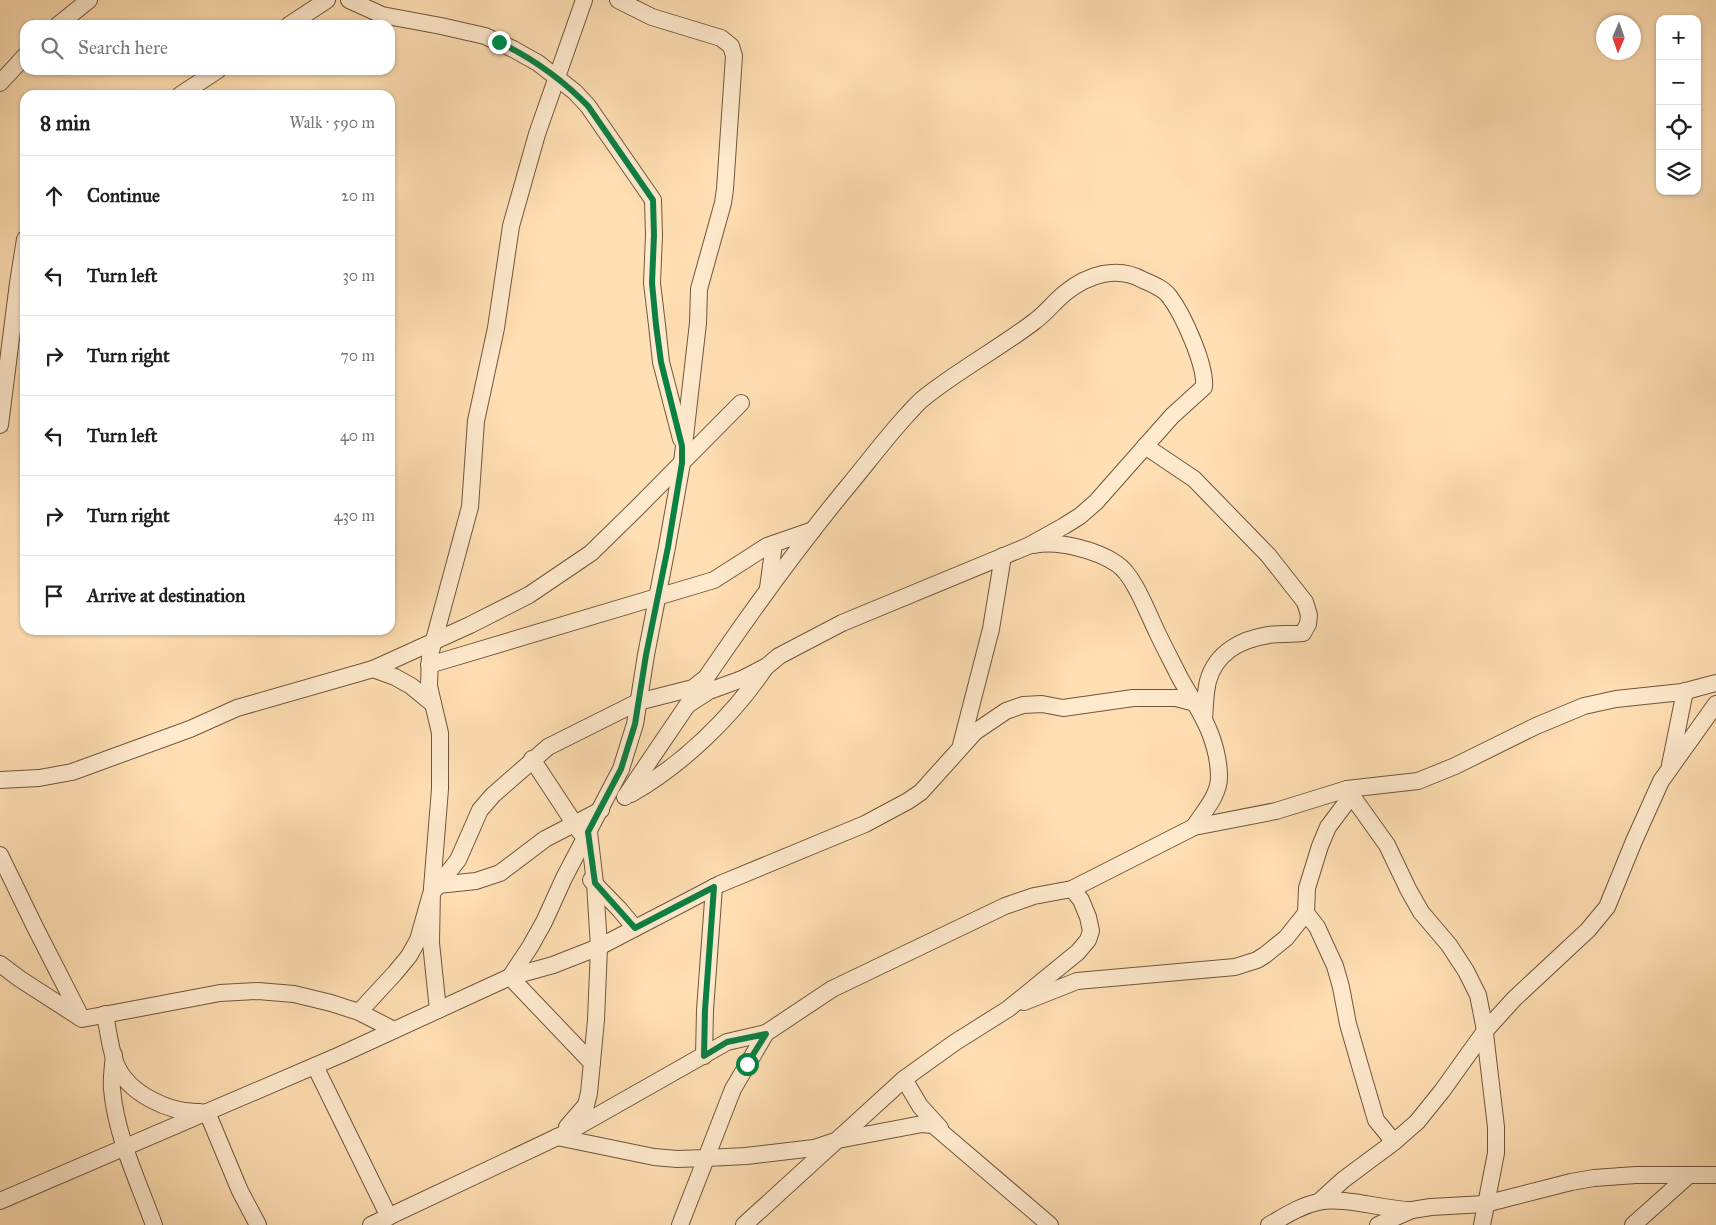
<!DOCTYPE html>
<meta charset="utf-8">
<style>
body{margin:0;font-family:"IM FELL Great Primer",serif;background:#f2f2f2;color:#202124}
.controls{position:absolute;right:15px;top:15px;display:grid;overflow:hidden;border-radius:10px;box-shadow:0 1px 4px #0004}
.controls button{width:45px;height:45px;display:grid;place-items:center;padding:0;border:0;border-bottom:1px solid #e0e0e0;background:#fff;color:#202124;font:25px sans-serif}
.compass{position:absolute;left:1596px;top:15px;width:45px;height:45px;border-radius:50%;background:#fff;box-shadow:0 1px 4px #0004;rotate:182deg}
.stop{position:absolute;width:15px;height:15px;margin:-11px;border:4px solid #0b8043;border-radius:50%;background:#fff}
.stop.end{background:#0b8043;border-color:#fff;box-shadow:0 1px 5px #0008}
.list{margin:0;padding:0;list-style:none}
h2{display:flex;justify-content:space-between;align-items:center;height:65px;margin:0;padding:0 20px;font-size:21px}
h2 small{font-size:16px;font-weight:400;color:#757577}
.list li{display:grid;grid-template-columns:32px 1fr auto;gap:15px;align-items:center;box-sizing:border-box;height:80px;padding:0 20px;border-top:1px solid #e0e0e0}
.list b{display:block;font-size:19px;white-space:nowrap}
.list em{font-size:16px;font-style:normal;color:#757577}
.icon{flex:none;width:28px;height:28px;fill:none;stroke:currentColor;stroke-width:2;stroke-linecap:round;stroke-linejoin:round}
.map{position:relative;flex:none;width:1716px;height:1225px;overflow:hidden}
.search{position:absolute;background:#fff;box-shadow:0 1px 4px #0004;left:20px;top:20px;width:375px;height:55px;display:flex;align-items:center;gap:12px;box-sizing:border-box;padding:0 18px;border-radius:15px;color:#757577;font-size:19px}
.panel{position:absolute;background:#fff;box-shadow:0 1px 4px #0004;left:20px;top:90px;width:375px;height:545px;border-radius:15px}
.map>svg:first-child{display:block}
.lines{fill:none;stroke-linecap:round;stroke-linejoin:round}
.minor-casing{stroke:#6f563c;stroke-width:18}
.minor{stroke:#ffeace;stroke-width:16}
.route{stroke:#0b8043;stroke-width:6}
</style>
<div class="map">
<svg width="1716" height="1225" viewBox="0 0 1716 1225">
<rect width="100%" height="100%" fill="#ffdfb3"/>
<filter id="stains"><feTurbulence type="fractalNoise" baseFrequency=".004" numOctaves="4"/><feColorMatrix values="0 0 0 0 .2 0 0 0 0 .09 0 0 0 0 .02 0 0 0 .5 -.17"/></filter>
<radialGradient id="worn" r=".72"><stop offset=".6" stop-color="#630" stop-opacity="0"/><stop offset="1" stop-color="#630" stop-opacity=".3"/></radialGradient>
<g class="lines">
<defs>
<g id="minor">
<path d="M349,0l33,15 59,11 44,10 28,13 25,14 37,29 13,14 65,94 1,35 -2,48 5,42 4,37 20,77"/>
<path d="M58,25l31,-25"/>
<path d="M289,25l38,-25"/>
<path d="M0,83l25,-27"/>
<path d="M180,95l38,-25"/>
<path d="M0,425l18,-142 7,-44"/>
<path d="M1145,446l49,33 74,76 37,47 4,13 -1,9 -5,9c-11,2 -23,0 -34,2 -27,4 -53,17 -61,46 -3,12 -3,26 -4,38"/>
<path d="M1034,545c24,-5 63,5 83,19 17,11 31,50 40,68 7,15 15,30 22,44 10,19 23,36 31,57 5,13 9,30 9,44 0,19 -16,35 -25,50"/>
<path d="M768,588l6,-44"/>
<path d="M429,665l285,-85 53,-34 46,-16"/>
<path d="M373,669l22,8 16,9 22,18"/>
<path d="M961,745l30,-116 12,-73"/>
<path d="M532,759l48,73"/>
<path d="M1670,765l15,-74"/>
<path d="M0,780l39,-2 33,-6 118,-43 47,-21 136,-39 97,-44 59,-30 62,-42 46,-45 104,-105"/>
<path d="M1347,789l40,56 21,44 13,23 28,33 17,26 12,24 6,30 12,102v26l-14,72"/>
<path d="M631,794c51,-29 101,-77 134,-126"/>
<path d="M625,797c72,-106 142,-213 224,-312 19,-23 37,-47 57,-69 6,-6 12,-14 19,-19 35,-28 75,-49 110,-76 11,-8 19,-19 30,-28 22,-18 52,-28 78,-13 9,4 20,8 26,16 14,18 37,69 35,91l-32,29 -76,86 -16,14 -16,10 -36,20 -186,77 -63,33 -12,10 -25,13 -33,12 -20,13"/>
<path d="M0,855l35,72 46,90"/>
<path d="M591,880l28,29 16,19"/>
<path d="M438,885l38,-4 24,-8 45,-34 56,-29"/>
<path d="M1306,913l11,14 18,39 6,21 7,37 13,45 15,51 18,22"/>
<path d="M0,964l20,15 62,40 138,-26 38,-2 36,3 37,9 28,9 35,18"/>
<path d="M510,977l20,-30 14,-25 20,-44 57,-109 14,-45 11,-69 21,-108 15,-84 16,-140 1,-34 24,-86 2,-14 9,-133 -3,-10 -10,-8 -69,-21 -34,-17"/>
<path d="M510,977l82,86"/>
<path d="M1024,1002l53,-21 158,-14 22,-7 8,-5 21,-17 20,-25 1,-25 13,-42 8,-19 24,-32"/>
<path d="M438,1010l-7,-67 1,-55 8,-99v-56l-11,-47 1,-31 40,-148 6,-86 20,-93 15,-102 26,-92 47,-134"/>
<path d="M359,1012l36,-39 14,-17 9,-16 13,-46 27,-34 22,-50 13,-15 55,-48 90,-45 55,-14 10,-8"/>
<path d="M105,1014c3,16 5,35 11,50 12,30 54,49 84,48"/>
<path d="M114,1055c-1,11 -3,23 -2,34 4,47 26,92 42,136"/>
<path d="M704,1056l1,-46 9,-123"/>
<path d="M315,1066l74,151"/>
<path d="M904,1079l16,27 20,22"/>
<path d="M207,1112l33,79 18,34"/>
<path d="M567,1127l19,-22 3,-12 7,-73 3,-73 -4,-64 -6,-51"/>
<path d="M557,1137l97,20 23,2 30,-1 39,-2 68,-8 24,-8 84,-16 11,1 117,100"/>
<path d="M0,1201l340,-146 170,-78 43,-12 46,-18 121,-63 145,-60 43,-23 13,-9 54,-60 31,-21 17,-6 19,-1 21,4 70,-10h43l19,5"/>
<path d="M1320,1201l23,-21 51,-38 23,-20 25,-31 43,-60 29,-32 74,-69 19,-23 27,-66 27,-60 55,-77"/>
<path d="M371,1225l199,-94 157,-89 39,-9"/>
<path d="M680,1225l53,-136 33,-56 66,-44 173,-83 29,-10 38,-7 122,-62 82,-16 71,-22 71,-8 37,-15 81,-40 48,-20 32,-7 66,-7 34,-9"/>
<path d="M744,1225l160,-146 50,-36 54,-34 70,-57 10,-12 3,-9 -3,-14 -7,-17 -9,-11"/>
<path d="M1269,1225c16,-9 31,-19 49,-23 23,-6 64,7 90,8"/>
<path d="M1378,1225l34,-15 19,-3 54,-3 86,-22 23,-4 42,-3h80"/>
<path d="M1633,1225l56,-50"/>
</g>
</defs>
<!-- minor casing -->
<use href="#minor" class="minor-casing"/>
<!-- minor -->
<use href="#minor" class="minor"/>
</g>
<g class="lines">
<!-- route -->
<path class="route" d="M499,42c33,16 63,37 89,64l65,94 1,35 -2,48 4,42 5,37 21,84v17l-14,84 -22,108 -11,69 -14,45 -33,63 7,51 40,45 79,-41 -9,123 -1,46 23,-14 39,-8 -19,30"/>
</g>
<rect width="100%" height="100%" filter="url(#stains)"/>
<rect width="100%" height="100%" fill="url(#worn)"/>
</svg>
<div class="controls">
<button>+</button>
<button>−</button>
<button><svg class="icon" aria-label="locate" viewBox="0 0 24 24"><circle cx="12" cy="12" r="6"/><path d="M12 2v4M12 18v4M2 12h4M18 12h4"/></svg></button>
<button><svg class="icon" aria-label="layers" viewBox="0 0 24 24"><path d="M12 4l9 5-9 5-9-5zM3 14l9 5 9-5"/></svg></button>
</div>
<svg class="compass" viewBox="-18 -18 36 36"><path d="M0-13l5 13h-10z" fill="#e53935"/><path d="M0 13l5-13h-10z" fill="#757577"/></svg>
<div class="stop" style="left:747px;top:1064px"></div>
<div class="stop end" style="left:499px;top:42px"></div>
<div class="search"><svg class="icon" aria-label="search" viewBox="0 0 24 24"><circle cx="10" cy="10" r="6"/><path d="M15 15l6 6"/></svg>Search here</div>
<section class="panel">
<h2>8 min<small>Walk · 590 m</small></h2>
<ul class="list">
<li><svg class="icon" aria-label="ahead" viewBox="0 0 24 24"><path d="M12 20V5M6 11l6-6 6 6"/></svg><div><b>Continue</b></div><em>20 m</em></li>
<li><svg class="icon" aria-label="left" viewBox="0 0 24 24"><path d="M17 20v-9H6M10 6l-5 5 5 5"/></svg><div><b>Turn left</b></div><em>30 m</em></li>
<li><svg class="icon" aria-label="right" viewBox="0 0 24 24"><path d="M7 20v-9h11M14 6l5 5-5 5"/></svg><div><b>Turn right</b></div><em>70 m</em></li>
<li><svg class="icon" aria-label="left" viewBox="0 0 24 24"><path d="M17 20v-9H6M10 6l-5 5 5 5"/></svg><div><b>Turn left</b></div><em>40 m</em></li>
<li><svg class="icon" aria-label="right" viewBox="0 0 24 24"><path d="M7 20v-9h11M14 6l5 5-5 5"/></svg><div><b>Turn right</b></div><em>430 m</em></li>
<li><svg class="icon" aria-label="arrive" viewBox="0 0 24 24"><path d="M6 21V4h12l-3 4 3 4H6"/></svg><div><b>Arrive at destination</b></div></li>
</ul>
</section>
</div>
